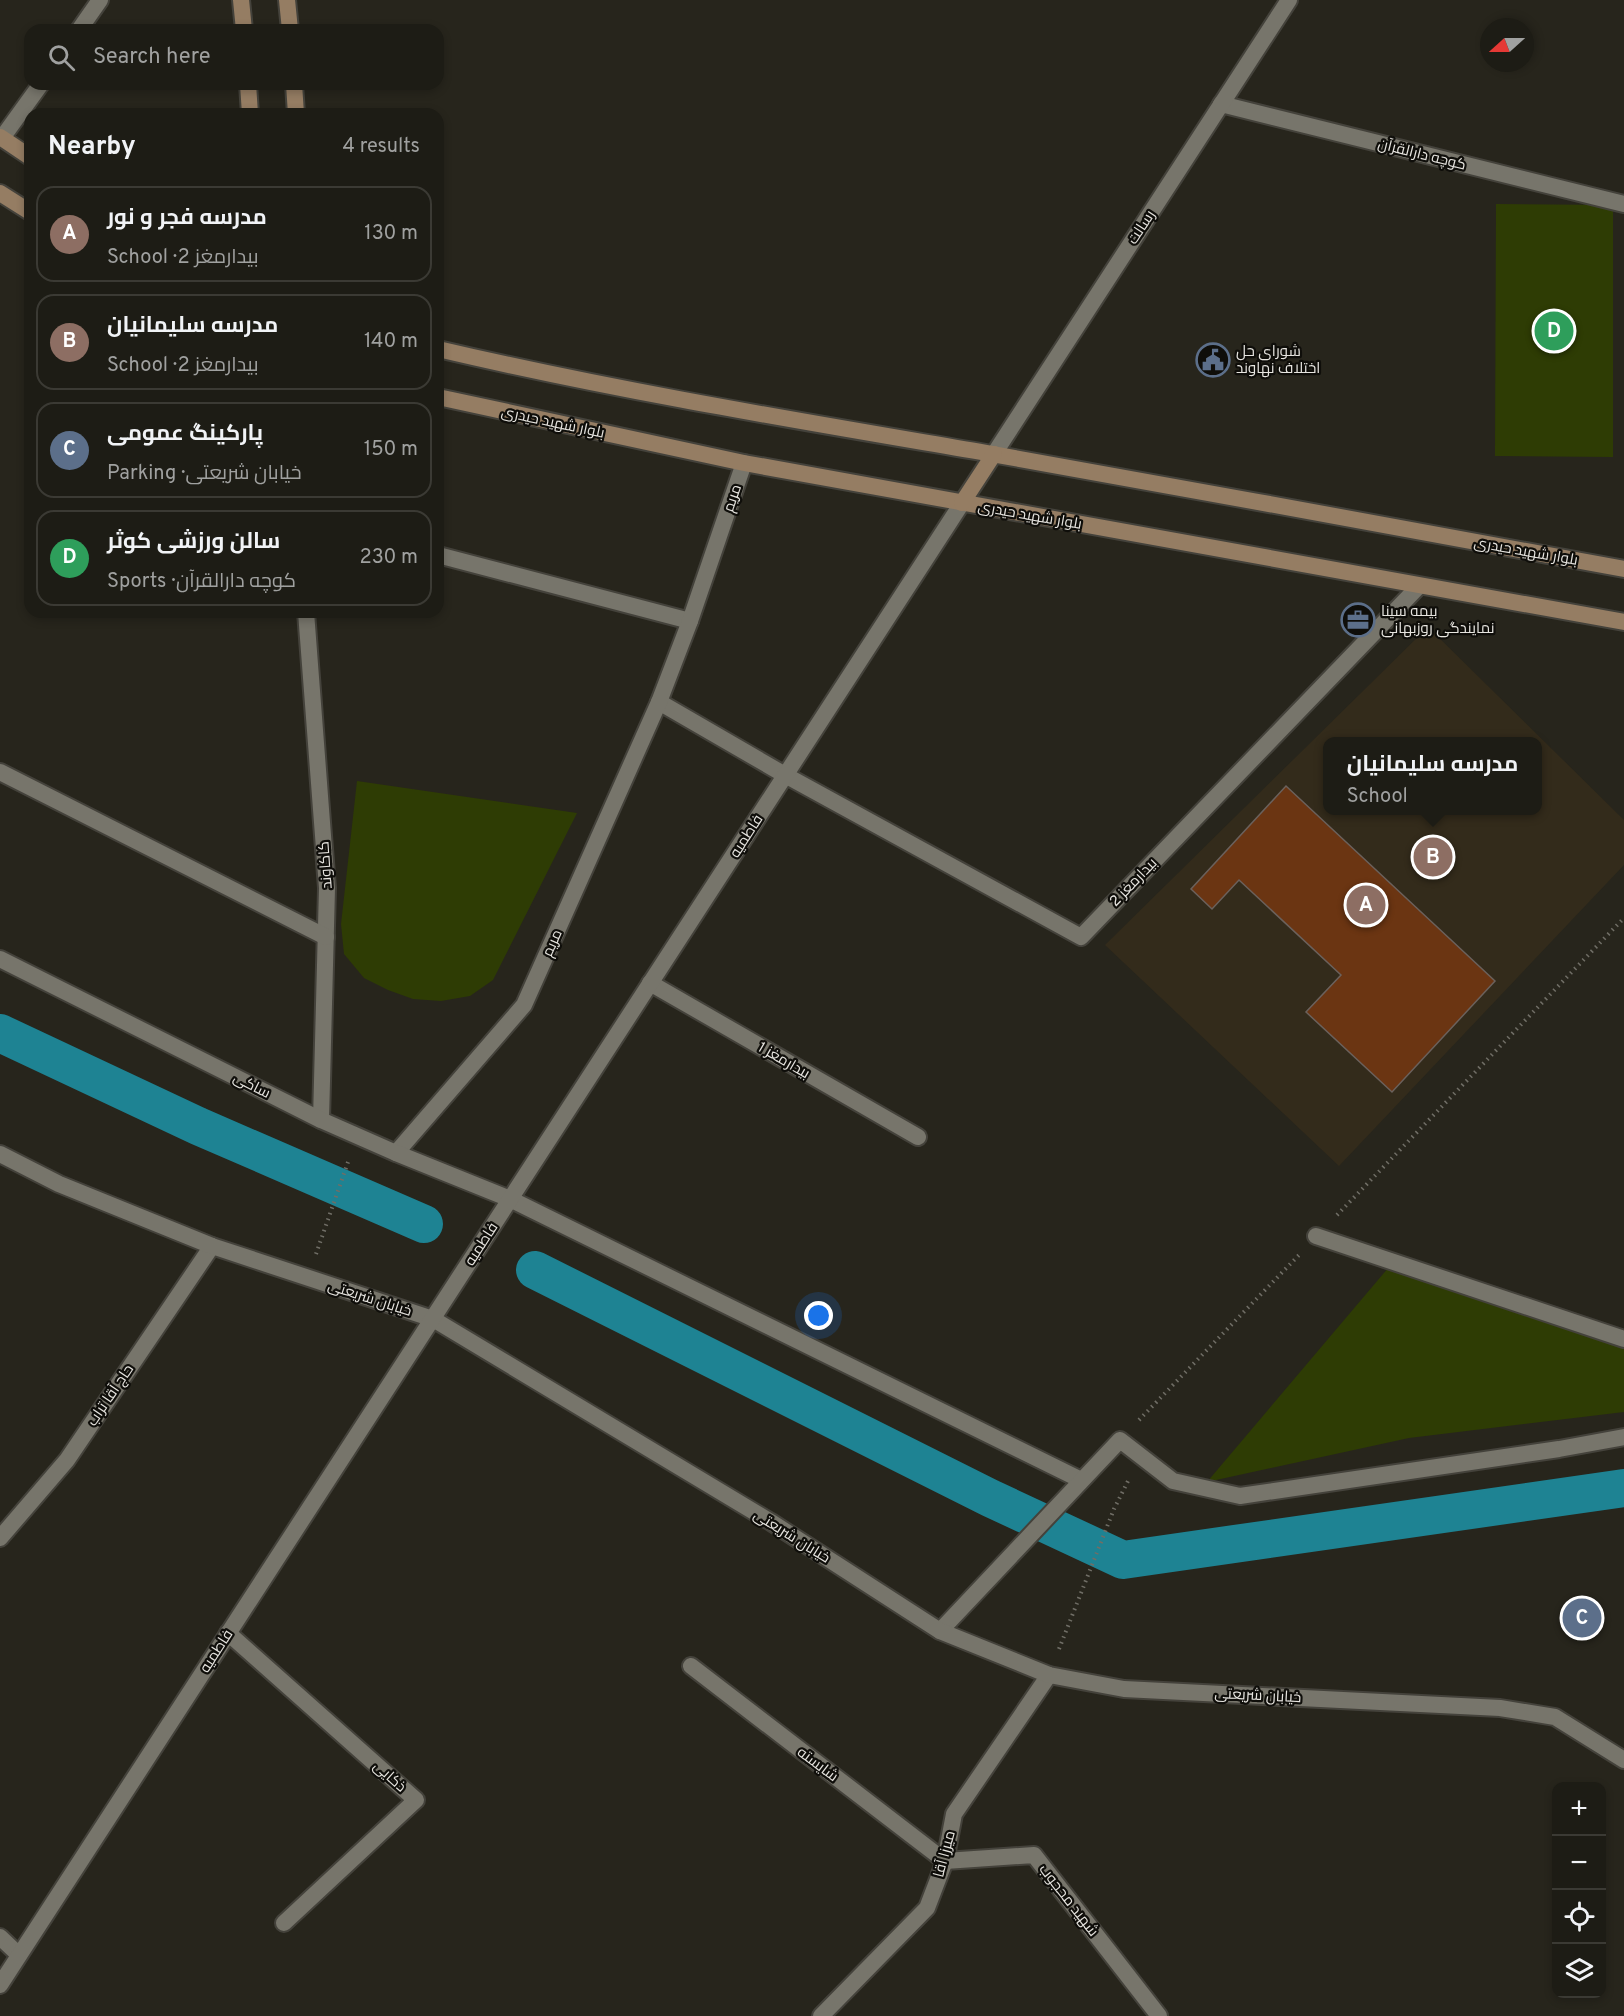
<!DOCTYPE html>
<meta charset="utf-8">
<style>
body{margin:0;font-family:Overpass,Cairo,sans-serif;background:#25251e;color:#f1f3f6}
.controls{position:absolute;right:18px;bottom:18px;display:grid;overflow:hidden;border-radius:12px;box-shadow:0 3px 9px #0003}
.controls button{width:54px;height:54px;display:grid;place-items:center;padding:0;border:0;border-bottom:2px solid #3b3a34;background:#1d1c15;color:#f1f3f6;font:30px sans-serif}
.compass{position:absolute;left:1480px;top:18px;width:54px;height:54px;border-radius:50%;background:#1d1c15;box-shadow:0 3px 9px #0003;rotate:249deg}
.you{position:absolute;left:819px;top:1316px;width:21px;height:21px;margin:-15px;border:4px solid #fff;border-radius:50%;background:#1a73e8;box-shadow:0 0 0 9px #1a73e833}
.badge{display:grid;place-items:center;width:39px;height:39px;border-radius:50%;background:#1a73e8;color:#fff;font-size:20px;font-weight:700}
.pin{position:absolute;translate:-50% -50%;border:3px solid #fff;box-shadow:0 2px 6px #0006}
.popup{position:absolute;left:1323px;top:737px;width:219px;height:78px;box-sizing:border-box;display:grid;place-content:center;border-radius:12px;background:#1d1c15;filter:drop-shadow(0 2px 4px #0005);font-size:20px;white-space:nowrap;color:#a0a1a0}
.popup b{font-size:22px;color:#f1f3f6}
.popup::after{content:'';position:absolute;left:50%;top:100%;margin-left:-12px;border:12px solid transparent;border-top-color:#1d1c15}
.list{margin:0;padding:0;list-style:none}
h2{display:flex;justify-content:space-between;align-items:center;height:78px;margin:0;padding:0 24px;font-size:26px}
h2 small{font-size:20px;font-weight:400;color:#a0a1a0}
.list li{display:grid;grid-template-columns:39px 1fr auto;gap:18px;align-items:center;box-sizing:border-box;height:96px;margin:0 12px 12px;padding:0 12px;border:2px solid #3b3a34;border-radius:18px}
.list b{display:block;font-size:22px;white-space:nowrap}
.list p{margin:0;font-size:20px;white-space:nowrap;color:#a0a1a0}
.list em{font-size:20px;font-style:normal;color:#a0a1a0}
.icon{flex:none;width:33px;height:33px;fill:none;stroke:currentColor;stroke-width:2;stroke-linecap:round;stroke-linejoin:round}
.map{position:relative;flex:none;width:1624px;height:2016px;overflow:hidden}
.search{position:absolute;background:#1d1c15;box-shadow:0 3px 9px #0003;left:24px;top:24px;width:420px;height:66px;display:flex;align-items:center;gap:15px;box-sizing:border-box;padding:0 21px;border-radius:18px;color:#a0a1a0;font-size:22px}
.panel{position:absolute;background:#1d1c15;box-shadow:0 3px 9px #0003;left:24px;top:108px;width:420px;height:510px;border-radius:18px}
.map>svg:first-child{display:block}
.education{fill:#332b1b;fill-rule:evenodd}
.green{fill:#2e3c04}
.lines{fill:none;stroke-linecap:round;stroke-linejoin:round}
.canal{stroke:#1e8393;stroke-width:38}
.building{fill:#6b3512;stroke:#6b615c;stroke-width:1.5}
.minor-casing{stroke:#44423b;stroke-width:20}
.tertiary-casing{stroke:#44423b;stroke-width:20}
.secondary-casing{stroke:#44423b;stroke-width:20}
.path{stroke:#706e66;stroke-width:4;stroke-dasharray:1.5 4.5;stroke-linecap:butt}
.minor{stroke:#77756b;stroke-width:16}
.tertiary{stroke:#77756b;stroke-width:16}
.secondary{stroke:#957d63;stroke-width:16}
.labels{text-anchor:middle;stroke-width:4.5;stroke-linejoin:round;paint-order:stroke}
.street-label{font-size:15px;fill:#e7e5e0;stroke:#0f0e0a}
.poi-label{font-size:15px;fill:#e7e5e0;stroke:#0f0e0a;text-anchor:start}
</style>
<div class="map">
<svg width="1624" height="2016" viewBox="0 0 1624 2016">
<rect width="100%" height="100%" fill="#27251c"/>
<!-- education -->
<path class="education" d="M1428,627l196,193v45l-285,301 -234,-221zM1328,742h210v68h-210z"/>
<!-- green -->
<g class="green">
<path d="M1496,204l117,1v252l-118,-1z"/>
<path d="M357,781l220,32 -84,167 -23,16 -29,5 -28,-2 -25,-9 -24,-12 -20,-24 -3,-30z"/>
<path d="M1400,1254l224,82v76l-215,26 -202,44z"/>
</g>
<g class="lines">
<!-- canal -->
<g class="canal">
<path d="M0,1033l198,93 226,98"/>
<path d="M535,1270l455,228 133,62 501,-72"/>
</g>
</g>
<!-- building -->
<path class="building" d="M1286,786l209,195 -103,111 -86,-80 35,-37 -102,-95 -27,29 -21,-20z"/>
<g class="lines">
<defs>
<g id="minor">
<path d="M79,30l21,-30"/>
<path d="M1221,104l403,100"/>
<path d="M2,138l39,-54"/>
<path d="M438,555l252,66"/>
<path d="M306,612l21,276 -6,232"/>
<path d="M659,702l126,73 296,162 338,-351"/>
<path d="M0,772l326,165"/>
<path d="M650,983l268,154"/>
<path d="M396,1153l128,-148 135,-303 31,-81 54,-158"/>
<path d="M510,1199l571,281"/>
<path d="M1316,1236l308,103"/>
<path d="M0,1538l67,-78 145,-214"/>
<path d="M940,1631l180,-191 53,41 67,15 319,-47 65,-12"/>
<path d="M228,1633l188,167 -132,123"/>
<path d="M691,1666l254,195 89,-6 125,161"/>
<path d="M0,1937l19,18"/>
<path d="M821,2016l106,-108 18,-47 9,-47 95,-139"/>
</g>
<g id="tertiary">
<path d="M994,454l295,-454"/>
<path d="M0,959l321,161 75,33 114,46"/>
<path d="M0,1154l59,30 153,62 221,73 338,203 169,109 109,44 75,14 376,19 55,9 69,43"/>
<path d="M0,1985l962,-1482"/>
</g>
<g id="secondary">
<path d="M241,0l3,30"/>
<path d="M287,0l3,30"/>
<path d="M248,84l2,30"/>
<path d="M294,84l2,30"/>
<path d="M0,137l30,20"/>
<path d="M0,193l30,19"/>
<path d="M438,349c183,43 368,73 554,105 211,37 421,77 632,115"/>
<path d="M438,397l306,66 880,159"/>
<path d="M962,503l32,-49"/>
</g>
</defs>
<!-- minor casing -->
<use href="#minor" class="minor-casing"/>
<!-- tertiary casing -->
<use href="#tertiary" class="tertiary-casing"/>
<!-- secondary casing -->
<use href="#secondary" class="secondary-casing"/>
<!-- path -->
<g class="path">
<path d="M1337,1215l287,-297"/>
<path d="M316,1254l32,-92"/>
<path d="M1139,1420l160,-165"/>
<path d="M1059,1649l55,-140 14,-28"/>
</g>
<!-- minor -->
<use href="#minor" class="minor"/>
<!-- tertiary -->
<use href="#tertiary" class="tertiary"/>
<!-- secondary -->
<use href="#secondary" class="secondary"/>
</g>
<!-- icons -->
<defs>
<symbol id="civic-ring" viewBox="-11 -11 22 22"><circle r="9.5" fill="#0f0e0a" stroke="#5c6f8a" stroke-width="1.5"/><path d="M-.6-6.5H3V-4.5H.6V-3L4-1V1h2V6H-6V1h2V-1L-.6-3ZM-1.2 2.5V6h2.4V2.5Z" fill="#5c6f8a"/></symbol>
<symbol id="office-ring" viewBox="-11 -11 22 22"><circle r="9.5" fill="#0f0e0a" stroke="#5c6f8a" stroke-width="1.5"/><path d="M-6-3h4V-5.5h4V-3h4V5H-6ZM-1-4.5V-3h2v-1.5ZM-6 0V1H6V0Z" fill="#5c6f8a"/></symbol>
</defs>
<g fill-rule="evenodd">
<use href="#civic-ring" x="1194" y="341" width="38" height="38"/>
<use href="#office-ring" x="1339" y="601" width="38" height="38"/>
</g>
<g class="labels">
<!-- street labels -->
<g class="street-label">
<text transform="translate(1422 154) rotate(14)" y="5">کوچه دارالقرآن</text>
<text transform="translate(1141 227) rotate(-57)" y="5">رسالت</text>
<text transform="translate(553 422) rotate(12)" y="5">بلوار شهید حیدری</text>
<text transform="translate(732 498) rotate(-71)" y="5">مریم</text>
<text transform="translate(1030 515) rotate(10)" y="5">بلوار شهید حیدری</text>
<text transform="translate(1526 551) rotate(10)" y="5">بلوار شهید حیدری</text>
<text transform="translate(746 836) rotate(-57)" y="5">فاطمیه</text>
<text transform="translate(325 865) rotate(-94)" y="5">کاکاوند</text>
<text transform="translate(1133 882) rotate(-46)" y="5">بیدارمغز 2</text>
<text transform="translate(552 943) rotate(-66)" y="5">مریم</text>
<text transform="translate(784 1060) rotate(30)" y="5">بیدارمغز 1</text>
<text transform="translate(252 1085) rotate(27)" y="5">ساکی</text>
<text transform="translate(481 1244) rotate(-57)" y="5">فاطمیه</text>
<text transform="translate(370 1298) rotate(18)" y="5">خیابان شریعتی</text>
<text transform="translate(110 1395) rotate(-56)" y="5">حاج آقا تراب</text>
<text transform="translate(792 1536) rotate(32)" y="5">خیابان شریعتی</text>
<text transform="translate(216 1651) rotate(-57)" y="5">فاطمیه</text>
<text transform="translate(1258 1695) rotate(3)" y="5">خیابان شریعتی</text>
<text transform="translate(818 1764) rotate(37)" y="5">شایسته</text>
<text transform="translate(390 1776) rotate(42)" y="5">ذکایی</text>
<text transform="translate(944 1854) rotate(-75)" y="5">میرزا آقا</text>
<text transform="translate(1069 1900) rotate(52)" y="5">شهید محجوب</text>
</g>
<!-- poi labels -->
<g class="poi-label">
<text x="1236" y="356">شورای حل<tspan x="1236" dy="17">اختلاف نهاوند</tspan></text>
<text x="1381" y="616">بیمه سینا<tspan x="1381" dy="17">نمایندگی روزبهانی</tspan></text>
</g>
</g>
</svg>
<div class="controls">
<button>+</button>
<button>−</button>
<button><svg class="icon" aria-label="locate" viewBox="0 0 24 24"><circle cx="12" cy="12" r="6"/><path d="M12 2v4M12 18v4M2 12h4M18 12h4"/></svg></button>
<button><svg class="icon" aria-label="layers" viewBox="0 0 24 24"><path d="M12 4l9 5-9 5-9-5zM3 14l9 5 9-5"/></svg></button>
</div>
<svg class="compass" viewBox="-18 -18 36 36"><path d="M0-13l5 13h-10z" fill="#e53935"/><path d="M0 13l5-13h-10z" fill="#a0a1a0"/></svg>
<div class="you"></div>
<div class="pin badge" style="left:1366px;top:905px;background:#8d6e63">A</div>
<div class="pin badge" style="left:1433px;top:857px;background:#8d6e63">B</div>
<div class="popup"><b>مدرسه سلیمانیان</b>School</div>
<div class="pin badge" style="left:1582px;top:1618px;background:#5c6f8a">C</div>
<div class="pin badge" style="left:1554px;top:331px;background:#2e9e5b">D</div>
<div class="search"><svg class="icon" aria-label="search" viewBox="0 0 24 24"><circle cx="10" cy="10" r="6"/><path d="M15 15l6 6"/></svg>Search here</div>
<section class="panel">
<h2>Nearby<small>4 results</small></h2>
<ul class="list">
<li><span class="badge" style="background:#8d6e63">A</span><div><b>مدرسه فجر و نور</b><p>School · بیدارمغز 2</p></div><em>130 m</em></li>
<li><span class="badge" style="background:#8d6e63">B</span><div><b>مدرسه سلیمانیان</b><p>School · بیدارمغز 2</p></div><em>140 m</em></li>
<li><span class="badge" style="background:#5c6f8a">C</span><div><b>پارکینگ عمومی</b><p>Parking · خیابان شریعتی</p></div><em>150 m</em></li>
<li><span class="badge" style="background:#2e9e5b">D</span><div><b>سالن ورزشی کوثر</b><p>Sports · کوچه دارالقرآن</p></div><em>230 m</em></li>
</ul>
</section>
</div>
